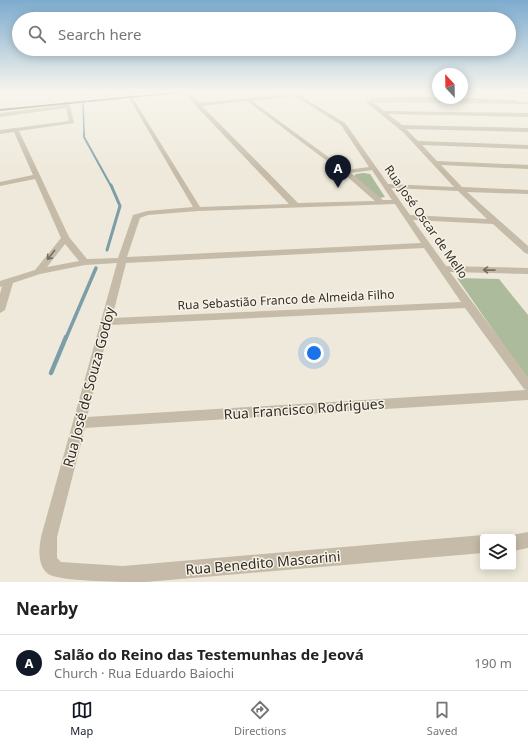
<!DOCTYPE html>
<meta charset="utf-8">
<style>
body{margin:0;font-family:"Noto Sans",sans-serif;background:#f2f2f2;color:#222}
.controls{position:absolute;right:12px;bottom:12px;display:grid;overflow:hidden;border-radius:4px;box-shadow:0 2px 10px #0003}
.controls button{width:36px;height:36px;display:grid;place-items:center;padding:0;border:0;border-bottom:1px solid #e0e0e0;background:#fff;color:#222;font:20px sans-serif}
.compass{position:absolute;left:432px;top:68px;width:36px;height:36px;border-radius:50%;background:#fff;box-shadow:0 2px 10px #0003;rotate:338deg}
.you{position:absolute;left:314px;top:353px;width:14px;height:14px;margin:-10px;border:3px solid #fff;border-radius:50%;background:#1a73e8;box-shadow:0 0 0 6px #1a73e833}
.badge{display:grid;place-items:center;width:26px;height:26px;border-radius:50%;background:#111827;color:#fff;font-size:13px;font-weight:700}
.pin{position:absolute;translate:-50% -33px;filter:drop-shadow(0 1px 2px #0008)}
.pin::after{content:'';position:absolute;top:21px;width:14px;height:12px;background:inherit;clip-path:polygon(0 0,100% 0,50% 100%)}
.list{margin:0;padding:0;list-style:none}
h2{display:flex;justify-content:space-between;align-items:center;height:52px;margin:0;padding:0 16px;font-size:17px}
h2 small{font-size:13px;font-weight:400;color:#767676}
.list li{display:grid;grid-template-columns:26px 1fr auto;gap:12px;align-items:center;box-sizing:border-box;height:56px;padding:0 16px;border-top:1px solid #e0e0e0}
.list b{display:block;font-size:15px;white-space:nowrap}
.list p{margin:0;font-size:13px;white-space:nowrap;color:#767676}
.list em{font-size:13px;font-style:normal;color:#767676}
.icon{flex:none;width:22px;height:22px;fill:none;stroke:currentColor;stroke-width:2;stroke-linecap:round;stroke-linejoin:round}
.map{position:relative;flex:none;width:528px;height:582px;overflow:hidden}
.search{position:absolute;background:#fff;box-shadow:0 2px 10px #0003;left:12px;right:12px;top:12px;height:44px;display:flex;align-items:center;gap:10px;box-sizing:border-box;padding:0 14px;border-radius:22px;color:#767676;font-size:15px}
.sheet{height:108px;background:#fff}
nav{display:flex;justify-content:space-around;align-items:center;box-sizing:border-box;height:56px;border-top:1px solid #e0e0e0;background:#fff;font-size:11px;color:#767676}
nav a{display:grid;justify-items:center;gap:2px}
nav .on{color:#111827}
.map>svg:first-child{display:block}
.green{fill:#abbb9c}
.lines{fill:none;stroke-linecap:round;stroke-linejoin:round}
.stream-far4{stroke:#7c9ea8;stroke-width:1.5}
.stream-far3{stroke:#7c9ea8;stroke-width:2}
.stream-far2{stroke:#7c9ea8;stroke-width:3}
.stream-far1{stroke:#7c9ea8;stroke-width:3.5}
.stream{stroke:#7c9ea8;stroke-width:4.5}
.street{fill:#c5bba8;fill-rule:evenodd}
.secondary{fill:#988b79;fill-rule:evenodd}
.primary{fill:#73675a;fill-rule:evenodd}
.oneway{stroke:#746d61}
.labels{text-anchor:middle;stroke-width:3;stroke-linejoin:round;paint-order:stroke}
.street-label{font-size:12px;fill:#322d27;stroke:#f7f2e6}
.near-street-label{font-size:14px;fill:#322d27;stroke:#f7f2e6}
</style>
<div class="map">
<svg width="528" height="582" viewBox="0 0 528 582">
<rect width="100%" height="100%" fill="#eee9da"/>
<!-- green -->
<g class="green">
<path d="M418,97l97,3 4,2 -149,-3 1,-1z"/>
<path d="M363,173l7,1 15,23 -6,1 -25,-22 2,-2z"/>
<path d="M457,278l42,1 29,36v65z"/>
</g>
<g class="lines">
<!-- stream-far4 -->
<g class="stream-far4">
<path d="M86,91l1,3"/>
<path d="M83,103l1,30"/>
</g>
<!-- stream-far3 -->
<path class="stream-far3" d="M84,132v5l27,49"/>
<!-- stream-far2 -->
<path class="stream-far2" d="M107,250l13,-44 -9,-21"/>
<!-- stream-far1 -->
<path class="stream-far1" d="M66,338l30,-70"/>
<!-- stream -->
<path class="stream" d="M51,373l15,-36"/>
<!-- street -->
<g class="street">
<path d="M107,91h4l-3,5h-4z"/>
<path d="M184,91h4l12,12 91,-9 -4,-3h5l53,32 43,61 66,3 -50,-54 -37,-30v-2l3,-1 158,2v2l-155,-2 11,9 144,2v4l-140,-3 14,11 126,3v4l-122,-3 12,12 110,4v4l-106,-4 15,16 91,4v4l-87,-4 21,22 66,3v4l-61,-2 61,54v8l-3,-1 -32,-29 -80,-4 33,46 82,2v6l-78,-2 78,105v23l-443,28 -28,109v21l4,4 62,4 360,-31 4,2h-4v16l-337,29c-21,0 -83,0 -98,-8 -11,-9 -9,-25 -7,-37l76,-274 -32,2 -45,9 -27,9 -8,27 -5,3v-19l2,-8 -2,1v-6l35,-11 26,-32 -26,-59 -35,7v-4l33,-7 -19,-43 -14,2v-4l69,-9 -3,-13 -66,9v-4l65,-8v-3h4l5,21 -55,8 50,106 18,22 31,-1 15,-43 14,-4 46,-4 -65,-111 4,1 68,110 89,-3 -93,-98zM295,96l46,29 28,42 -23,3 -94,-69zM247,101l96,72 32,28 -77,2 -96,-97zM372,170l20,30h-9l-32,-27zM391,188l67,3 29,28 -77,-4zM395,204l26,39 -294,14 13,-39 8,-3 50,-4zM65,244l14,17 -32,6zM424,248l37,54 -349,16 14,-55zM465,308l59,81 2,1 -439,27 23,-92z"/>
<path d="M462,91l66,1v2l-66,-2z"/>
<path d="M528,532v16l-15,3v-14l-6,-1z"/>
</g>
<!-- secondary -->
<path class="secondary" d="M133,91h6l-10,3 -2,-1z"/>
<!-- primary -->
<path class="primary" d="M185,91h14l-199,20v-2z"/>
</g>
<!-- one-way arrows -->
<defs><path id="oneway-shaft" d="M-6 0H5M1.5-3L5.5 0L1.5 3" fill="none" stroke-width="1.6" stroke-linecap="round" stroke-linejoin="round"/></defs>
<g class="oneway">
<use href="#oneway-shaft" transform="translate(51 255) rotate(128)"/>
<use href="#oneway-shaft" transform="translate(489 270) rotate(-179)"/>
</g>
<!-- sky -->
<linearGradient id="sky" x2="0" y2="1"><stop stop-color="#7dabce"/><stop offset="0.53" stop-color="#f7f5ee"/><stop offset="1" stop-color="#f7f5ee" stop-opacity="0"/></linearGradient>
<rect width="528" height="172" fill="url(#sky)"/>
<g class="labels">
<!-- street labels -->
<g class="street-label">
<text transform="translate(426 222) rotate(55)" y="4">Rua José Oscar de Mello</text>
<text transform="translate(286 300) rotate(-3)" y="4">Rua Sebastião Franco de Almeida Filho</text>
</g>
<!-- near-street labels -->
<g class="near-street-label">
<text transform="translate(89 387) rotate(-75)" y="5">Rua José de Souza Godoy</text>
<text transform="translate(304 409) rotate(-4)" y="5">Rua Francisco Rodrigues</text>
<text transform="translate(263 563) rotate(-5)" y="5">Rua Benedito Mascarini</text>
</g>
</g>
</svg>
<div class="controls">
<button><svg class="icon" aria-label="layers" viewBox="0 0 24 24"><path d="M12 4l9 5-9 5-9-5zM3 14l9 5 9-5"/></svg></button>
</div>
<svg class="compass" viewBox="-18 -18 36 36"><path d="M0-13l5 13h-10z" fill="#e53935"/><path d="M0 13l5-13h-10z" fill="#767676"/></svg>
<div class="you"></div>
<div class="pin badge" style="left:338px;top:188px">A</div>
<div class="search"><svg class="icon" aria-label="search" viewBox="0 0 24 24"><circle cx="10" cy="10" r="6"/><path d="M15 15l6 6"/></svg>Search here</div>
</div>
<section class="sheet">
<h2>Nearby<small></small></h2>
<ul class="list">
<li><span class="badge">A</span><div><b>Salão do Reino das Testemunhas de Jeová</b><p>Church · Rua Eduardo Baiochi</p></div><em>190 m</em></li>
</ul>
</section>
<nav>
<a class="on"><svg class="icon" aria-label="map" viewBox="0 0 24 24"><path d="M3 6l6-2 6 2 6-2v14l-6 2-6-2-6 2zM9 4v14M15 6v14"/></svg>Map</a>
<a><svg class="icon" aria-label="directions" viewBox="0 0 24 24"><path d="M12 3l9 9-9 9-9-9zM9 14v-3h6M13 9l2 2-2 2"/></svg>Directions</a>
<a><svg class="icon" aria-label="saved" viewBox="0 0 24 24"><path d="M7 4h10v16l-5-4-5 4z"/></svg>Saved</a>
</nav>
